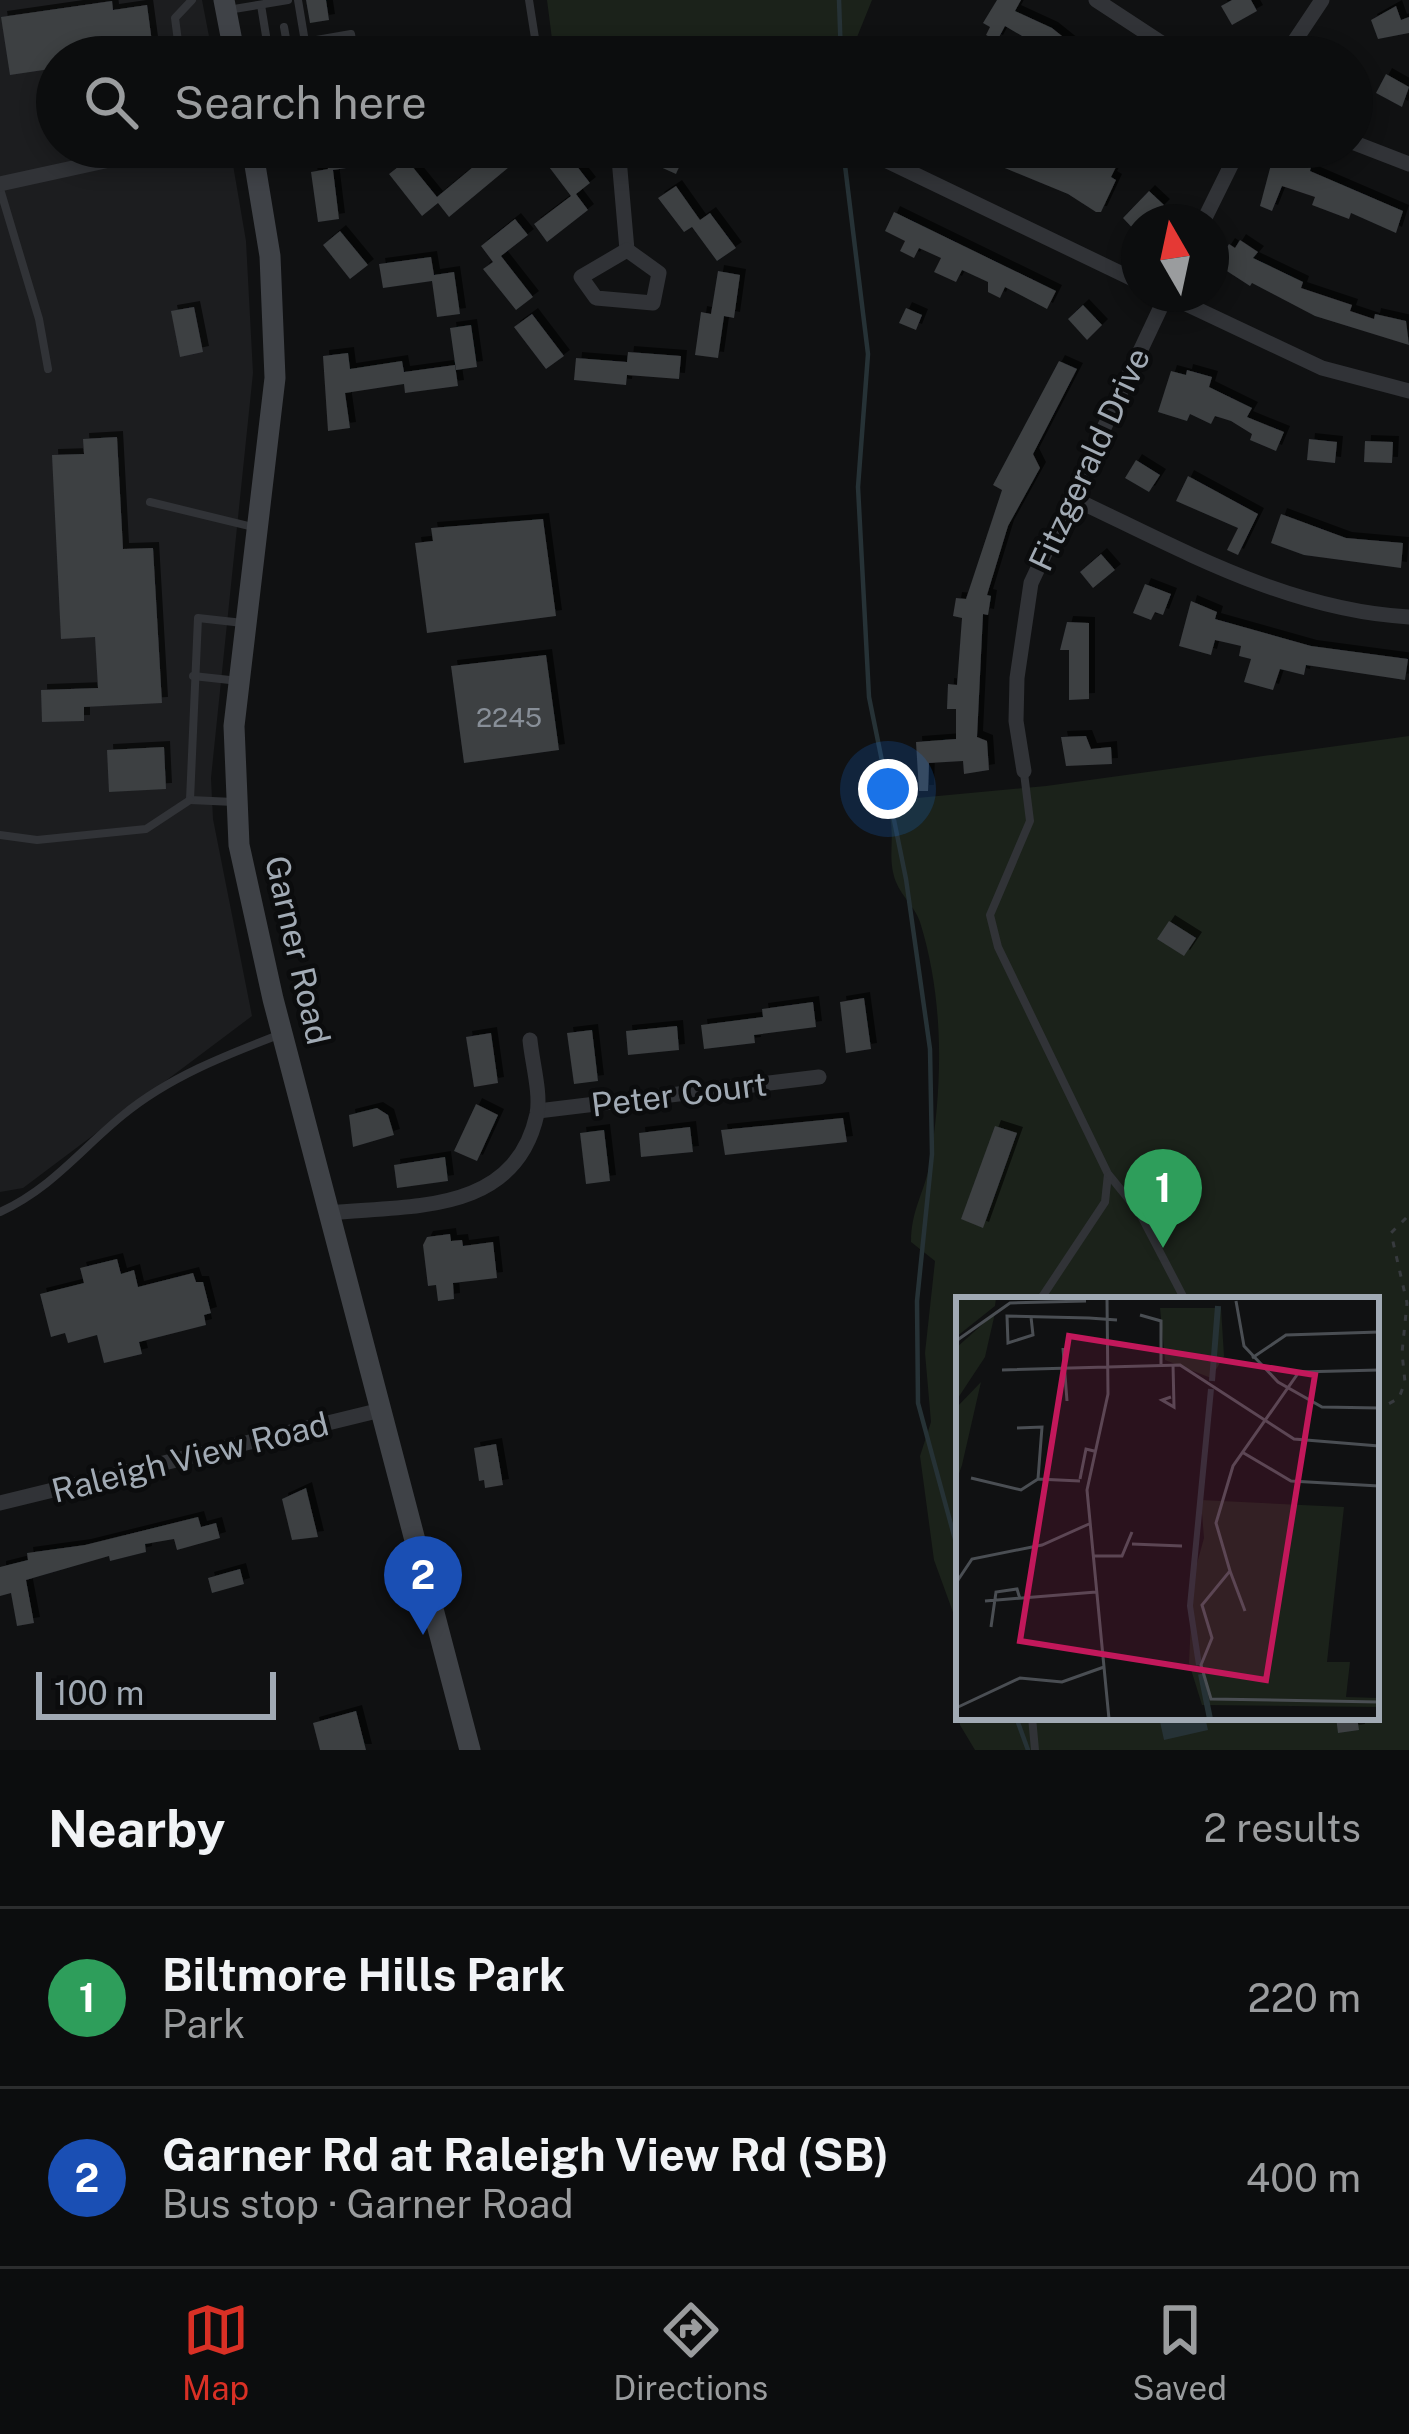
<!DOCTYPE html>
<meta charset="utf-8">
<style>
body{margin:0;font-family:"Public Sans",sans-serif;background:#1a1b1c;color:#f1f3f6}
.compass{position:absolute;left:1121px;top:204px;width:108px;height:108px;border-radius:50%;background:#0c0d0e;box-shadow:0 6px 18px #0003;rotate:351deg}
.scale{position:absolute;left:36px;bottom:30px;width:240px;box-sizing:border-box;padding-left:12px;border:6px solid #a1aab4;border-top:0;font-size:33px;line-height:42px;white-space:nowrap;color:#a1aab4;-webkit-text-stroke:9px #0b0c0d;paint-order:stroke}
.you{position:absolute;left:888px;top:789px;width:42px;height:42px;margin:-30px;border:9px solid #fff;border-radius:50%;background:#1a73e8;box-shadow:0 0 0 18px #1a73e833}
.badge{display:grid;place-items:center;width:78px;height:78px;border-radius:50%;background:#d93025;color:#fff;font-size:39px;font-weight:700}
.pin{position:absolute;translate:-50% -99px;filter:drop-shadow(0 3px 6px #0008)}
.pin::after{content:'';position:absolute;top:63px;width:42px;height:36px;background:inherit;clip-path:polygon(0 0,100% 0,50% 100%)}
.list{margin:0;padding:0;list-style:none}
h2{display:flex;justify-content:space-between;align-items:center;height:156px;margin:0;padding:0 48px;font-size:51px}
h2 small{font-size:39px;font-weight:400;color:#9a9c9e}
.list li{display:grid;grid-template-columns:78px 1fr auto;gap:36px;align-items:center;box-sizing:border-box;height:180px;padding:0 48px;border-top:3px solid #2c2d2e}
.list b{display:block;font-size:45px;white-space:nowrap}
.list p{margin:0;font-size:39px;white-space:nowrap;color:#9a9c9e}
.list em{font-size:39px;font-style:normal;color:#9a9c9e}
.icon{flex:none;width:66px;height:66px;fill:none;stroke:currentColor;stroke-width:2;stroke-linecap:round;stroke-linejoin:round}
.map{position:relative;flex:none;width:1409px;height:1750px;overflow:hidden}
.search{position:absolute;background:#0c0d0e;box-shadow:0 6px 18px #0003;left:36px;right:36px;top:36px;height:132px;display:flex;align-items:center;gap:30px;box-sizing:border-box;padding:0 42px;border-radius:66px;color:#9a9c9e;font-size:45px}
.sheet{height:516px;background:#0c0d0e}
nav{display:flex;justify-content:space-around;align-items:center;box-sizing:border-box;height:168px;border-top:3px solid #2c2d2e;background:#0c0d0e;font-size:33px;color:#9a9c9e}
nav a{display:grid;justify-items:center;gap:6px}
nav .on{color:#d93025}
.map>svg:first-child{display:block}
.built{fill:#1c1d1f}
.green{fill:#1b221a;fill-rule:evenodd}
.water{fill:#263236}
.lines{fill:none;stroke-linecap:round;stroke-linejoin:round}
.stream{stroke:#263236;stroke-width:4.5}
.building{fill:#3c3f42;filter:url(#shadow)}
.path{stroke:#373a3e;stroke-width:3;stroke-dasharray:6 9;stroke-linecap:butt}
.lane{stroke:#313337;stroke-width:8}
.street{stroke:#313337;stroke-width:15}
.secondary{stroke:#3f4247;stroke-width:21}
.labels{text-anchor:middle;stroke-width:9;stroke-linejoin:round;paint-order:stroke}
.number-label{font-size:27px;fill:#888f98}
.street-label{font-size:33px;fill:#a1aab4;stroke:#0b0c0d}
.inset-river{fill:none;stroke:#263236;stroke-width:6}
.inset-road{fill:none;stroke:#4a4e53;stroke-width:3}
.view{fill:#c2185b;fill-opacity:0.15;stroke:#c2185b;stroke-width:6}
.inset-edge{fill:none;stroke:#a1aab4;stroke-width:6}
</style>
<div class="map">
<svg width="1409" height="1750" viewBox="0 0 1409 1750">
<defs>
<filter id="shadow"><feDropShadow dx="6" dy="-6" stdDeviation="0" flood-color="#0009"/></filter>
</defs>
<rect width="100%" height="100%" fill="#101112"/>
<!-- built -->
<path class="built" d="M0,0h202l11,57h-156v90h173l16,94 7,132 -42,405 2,41 39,197 -229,172 -23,4z"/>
<!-- green -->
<g class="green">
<path d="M547,0h325l-23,57h-142c-43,-18 -101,-6 -147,-3l-8,-15z"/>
<path d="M1409,736v1014h-434l-15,-25 -6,-110 -20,-55 -14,-104 11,-34 -6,-69 10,-92 -24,-19c0,-33 14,-50 19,-80 13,-79 14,-163 -10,-240 -5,-15 -18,-25 -24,-40 -11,-28 3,-49 -11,-81l161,-15zM959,1300h417v417h-417z"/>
</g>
<!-- water -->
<path class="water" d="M1159,1717h46l3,13 -44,10z"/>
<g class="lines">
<!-- stream -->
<g class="stream">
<path d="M839,0l2,57"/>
<path d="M843,149l25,205 -10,133 11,210 37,182 24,170 2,105 -15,147 1,102 41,151"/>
<path d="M1016,1717l12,33"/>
</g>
</g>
<!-- building -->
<g class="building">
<path d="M306,0h20l3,20 -19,3z"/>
<path d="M997,0h24l-6,11 37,17 36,29h-35l-10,-6 -14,6 -10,-7 8,-11 -22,-13 -8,15 -11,-6 4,-8 -7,-4z"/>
<path d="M1232,0h19l6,11 -25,14 -11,-19z"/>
<path d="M112,1l1,9 34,-5 7,52h-97v11l-47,7 -9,-58z"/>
<path d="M1396,6l5,14 8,-3v16l-31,6 -7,-19z"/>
<path d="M1386,74l23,13 -7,20 -26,-14z"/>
<path d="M378,147l2,16 -47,7 6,49 -21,3 -7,-50 17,-3 -3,-21z"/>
<path d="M497,147h36l-84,70 -11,-14 -16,13 -33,-42 18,-14 30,37z"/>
<path d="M534,147h28l28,36 -14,11 12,16 -41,32 -13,-18 37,-28z"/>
<path d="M664,147h24l-12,27 -20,-9z"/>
<path d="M706,147h38l-7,15z"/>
<path d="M989,147h47l37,17 8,-17h25l-6,12 16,8 -5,10 5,3 -15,32h-5l-28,-18 -85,-35z"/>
<path d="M1273,157l24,9 3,-6 12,3 -2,8 93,40 -7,22 -45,-20 -2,6 -37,-14 3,-8 -33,-11 -10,25 -12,-5z"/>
<path d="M676,186l24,34 10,-7 26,35 -19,13 -25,-34 -8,5 -26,-34z"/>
<path d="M1149,191l15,14 -17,17h-8v13l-16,-17z"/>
<path d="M894,212l162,79 -9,18 -42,-22 -5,11 -12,-6v-10l-26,-12 -6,12 -22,-10 7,-14 -22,-10 -5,10 -14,-7 5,-10 -20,-10z"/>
<path d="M515,219l13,16 -27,21 32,41 -17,13 -33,-41 10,-7 -12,-16z"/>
<path d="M340,231l28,34 -18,14 -27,-34z"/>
<path d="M1240,240l18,12 -5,6 50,24 -2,6 51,17 -2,6 24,8 1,-5 31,7 3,24 -94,-29 -63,-33 -2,3 -34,-22 13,-20 6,4z"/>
<path d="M431,257l3,18 20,-3 6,42 -23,3 -5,-36 -49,7 -4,-24z"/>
<path d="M718,271l22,4 -6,43 -10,-2 -6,42 -23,-3 6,-43 10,2z"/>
<path d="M1083,305l19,20 -15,15 -19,-21z"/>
<path d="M194,307l9,45 -23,5 -9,-46z"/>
<path d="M906,308l16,7 -6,15 -17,-7z"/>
<path d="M532,314l32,42 -18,13 -32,-42z"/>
<path d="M471,325l6,42 -21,3 -6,-42z"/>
<path d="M628,352l53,4 -2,23 -52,-4 -1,10 -52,-5 2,-22 51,4z"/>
<path d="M348,353l2,16 52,-8 2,11 51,-7 3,21 -53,7 -1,-9 -59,9 5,35 -22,3 -5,-75z"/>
<path d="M1059,361l18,8 -44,85 7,14 -32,58 -21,69 4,1 -3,19 -5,-1 -6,123 10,4 2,29 -25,4 -1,-13 -34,2 -1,28h-9l-3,-49 40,-3v-30h-9l1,-25 9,1 5,-67 -9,-2 3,-18 10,1 36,-109 -9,-5z"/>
<path d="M1187,370l25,7 -3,10 43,21 -5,9 37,15 -8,19 -26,-11 2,-6 -21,-13 -16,-5 -4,8 -21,-10 -3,7 -29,-9 13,-41 15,4z"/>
<path d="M117,437l6,112 30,-1 9,155 -78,4v14l-42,1 -1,-32 57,-2 -3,-51 -34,2 -9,-184 32,-1 -1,-15z"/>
<path d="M1309,439l28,3 -2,21 -28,-3z"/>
<path d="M1365,441l28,1 -1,21 -28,-1z"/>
<path d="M1136,460l24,15 -11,17 -24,-14z"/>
<path d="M1188,476l70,38 -20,41 -11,-5 11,-22 -62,-27z"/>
<path d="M1281,514l65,24 57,5 -2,25 -97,-13 -33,-12z"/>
<path d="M543,519l13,97 -129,17 -12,-90 18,-2 -2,-13z"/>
<path d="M1101,554l14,16 -22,18 -13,-16z"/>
<path d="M1145,584l26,10 -8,21 -8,-3 -4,8 -18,-7z"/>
<path d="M1191,601l26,11 -2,7 96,27 97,13 -3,21 -99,-15 -2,10 -24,-6 -7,21 -29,-8 7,-23 -12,-3 2,-10 -26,-6 -4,15 -32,-9z"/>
<path d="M1067,622l22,1v76l-20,1v-50h-9z"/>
<path d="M546,655l13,95 -95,13 -13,-97z"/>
<path d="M1086,736l5,13 20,-2 1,17 -46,2 -5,-29z"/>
<path d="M164,747l2,42 -57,3 -2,-42z"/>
<path d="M1169,921l27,17 -12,18 -27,-17z"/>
<path d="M864,998l7,51 -25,4 -6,-51z"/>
<path d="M813,1002l3,25 -62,8 1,8 -51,6 -3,-24 62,-8 -1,-8z"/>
<path d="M677,1026l2,24 -51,5 -2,-24z"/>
<path d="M592,1030l6,51 -24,3 -7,-51z"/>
<path d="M491,1033l7,50 -24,4 -8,-50z"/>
<path d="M476,1104l22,11 -21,46 -23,-10z"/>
<path d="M377,1108l11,7 6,20 -41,12 -4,-32z"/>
<path d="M843,1118l4,24 -122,13 -4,-25z"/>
<path d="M995,1126l22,7 -34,95 -22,-9z"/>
<path d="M690,1127l3,25 -52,5 -2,-24z"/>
<path d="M604,1130l6,51 -24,3 -6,-51z"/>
<path d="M445,1157l3,24 -51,7 -3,-23z"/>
<path d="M450,1234l1,7 11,-1 1,6 30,-4 4,36 -44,5 1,16 -16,2 -2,-16 -8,1 -5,-41 4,-8z"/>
<path d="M117,1259l4,15 13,-4 4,17 55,-14 3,9h7l8,31 -7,2 2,10 -67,17 3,12 -38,9 -7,-28 -29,8 -3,-10 -14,4 -11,-43 44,-11 -4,-15z"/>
<path d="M496,1444l7,41 -18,3 -1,-8 -5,1 -5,-33z"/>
<path d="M306,1488l12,49 -26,3 -10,-41z"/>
<path d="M198,1517l3,10 15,-4 4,15 -43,12 -3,-11 -29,5 1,8 -36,9 -1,-5 -83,24 8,43 -17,3 -6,-33 -11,3v-29l28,-7 -1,-7 58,-8z"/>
<path d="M240,1569l4,15 -32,9 -4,-15z"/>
<path d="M356,1711l10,39h-46l-7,-27z"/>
<path d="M1336,1717h21l2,13 -21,3z"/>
</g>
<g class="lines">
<!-- path -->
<path class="path" d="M1376,1411l23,-13 6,-16 -3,-29 5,-50 -16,-70 18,-18"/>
<!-- lane -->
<g class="lane">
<path d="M529,0l9,57"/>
<path d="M261,5l7,43"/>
<path d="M228,10l60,-10"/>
<path d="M284,27l3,17 18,-2 -7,-42"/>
<path d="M305,42l46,-8 4,23"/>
<path d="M237,54l50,-10 3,13"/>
<path d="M180,57l-5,-39 17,-18"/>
<path d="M0,189l39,130 9,50"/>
<path d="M150,502l107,26"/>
<path d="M193,676l46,5"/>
<path d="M1024,773l6,48 -40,94 8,32 110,227 -3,28 -65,98"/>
<path d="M234,802l-44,-2 8,-182 45,5"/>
<path d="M0,835l37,5 109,-11 44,-29"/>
<path d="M1109,1175l30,37 46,88"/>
<path d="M0,1212c52,-24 80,-62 123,-97 46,-38 103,-60 158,-81"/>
<path d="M1032,1717l3,33"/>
</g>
<!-- street -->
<g class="street">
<path d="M1096,0l87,57"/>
<path d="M1284,57l38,-57"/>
<path d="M1352,142l57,22"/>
<path d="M618,147l9,103"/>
<path d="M858,147l281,135"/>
<path d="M0,184l169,-37"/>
<path d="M1203,222l37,-75"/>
<path d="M627,250l32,23 -6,30 -57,-5 -15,-21z"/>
<path d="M1165,294l157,74 87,23"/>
<path d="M1070,497c109,51 216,113 339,120"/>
<path d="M1024,771l-8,-50 1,-43 14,-95 136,-289"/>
<path d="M538,1111l281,-34"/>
<path d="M329,1213c82,-8 186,2 208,-99 4,-21 -5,-52 -7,-74"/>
<path d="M0,1503l381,-93"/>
</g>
<!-- secondary -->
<g class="secondary">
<path d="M224,0l11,57"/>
<path d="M252,147l18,109 5,122 -41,348 5,119 34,154 197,751"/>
</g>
</g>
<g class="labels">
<!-- number labels -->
<g class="number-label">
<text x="509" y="727">2245</text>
</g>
<!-- street labels -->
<g class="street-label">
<text transform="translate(1089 459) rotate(-65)" y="12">Fitzgerald Drive</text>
<text transform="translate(298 950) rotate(77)" y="12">Garner Road</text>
<text transform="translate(679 1094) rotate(-7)" y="12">Peter Court</text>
<text transform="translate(190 1457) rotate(-14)" y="12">Raleigh View Road</text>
</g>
</g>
<!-- overview -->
<g transform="translate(956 1297)">
<rect width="423" height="423" fill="#101112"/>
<path d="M0,1h40l-1,8 -39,31zM204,11h61l3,48 -13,22 -46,-18zM39,16l-10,44 -29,44v-53zM25,85l-19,83 -6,17v-74zM245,203l143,7 -17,155h23l-4,35 33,1v9l-177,-2 -13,-42 4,-85 11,-40z" fill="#1b221a"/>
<path class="inset-river" d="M256,84l6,-75M243,368l-9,-59 21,-217M245,377l9,45"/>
<path class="inset-road" d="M126,1h275M151,1l1,96 -21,96 22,229M280,4l8,45 34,36 44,25 57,1M184,18l21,6v43M75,20l2,18 -25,8 -1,-27 82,2 28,2M0,44l54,-38 76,-2M107,51l4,53M296,61l34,-23 93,-3M46,73l178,-5 114,74 85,7M423,73l-80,2 -66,94 -17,57 14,48 -28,34 10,33 -11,27 10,34 168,3M215,100l-9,3 12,7 -1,-43M61,131l25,-1 -4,52 42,2M286,155l49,29 88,5M15,181l50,12 17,-11M124,182l6,-30 8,2M176,247l50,2M137,259h29l10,-24M274,274l15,40M0,286l16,-24 70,-14 47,-21M29,304l111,-9M35,330l5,-35 21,-3 3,10M0,411l64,-30 42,4 42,-15"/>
<path class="view" d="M113,39l246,39 -49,305 -246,-39z"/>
<rect width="423" height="423" class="inset-edge"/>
</g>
</svg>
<svg class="compass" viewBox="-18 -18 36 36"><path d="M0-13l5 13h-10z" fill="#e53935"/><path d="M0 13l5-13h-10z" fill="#9a9c9e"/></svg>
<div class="scale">100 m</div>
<div class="you"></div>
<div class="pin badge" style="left:1163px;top:1248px;background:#2e9e5b">1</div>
<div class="pin badge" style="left:423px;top:1635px;background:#1a4fb4">2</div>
<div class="search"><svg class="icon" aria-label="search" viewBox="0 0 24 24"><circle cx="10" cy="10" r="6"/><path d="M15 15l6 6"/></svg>Search here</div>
</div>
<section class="sheet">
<h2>Nearby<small>2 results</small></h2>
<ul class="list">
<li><span class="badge" style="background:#2e9e5b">1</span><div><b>Biltmore Hills Park</b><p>Park</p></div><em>220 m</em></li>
<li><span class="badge" style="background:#1a4fb4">2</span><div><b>Garner Rd at Raleigh View Rd (SB)</b><p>Bus stop · Garner Road</p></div><em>400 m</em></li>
</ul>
</section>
<nav>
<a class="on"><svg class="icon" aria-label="map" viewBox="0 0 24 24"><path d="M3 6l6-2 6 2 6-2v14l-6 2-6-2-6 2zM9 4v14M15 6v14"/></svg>Map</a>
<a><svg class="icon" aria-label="directions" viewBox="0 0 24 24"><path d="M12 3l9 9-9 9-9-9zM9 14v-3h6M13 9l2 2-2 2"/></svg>Directions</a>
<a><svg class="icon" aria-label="saved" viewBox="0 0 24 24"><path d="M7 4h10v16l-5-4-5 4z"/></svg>Saved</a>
</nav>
